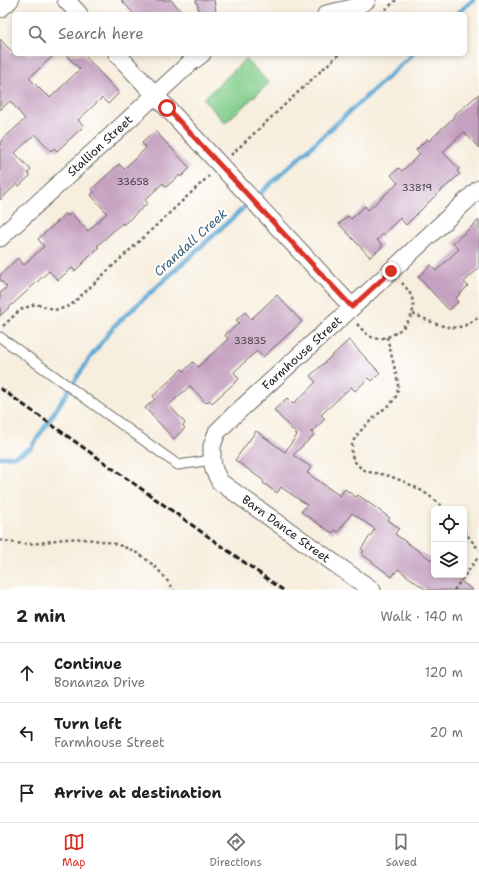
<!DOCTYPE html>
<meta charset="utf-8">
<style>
body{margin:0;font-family:"Shantell Sans",sans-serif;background:#f6f6f6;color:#202124}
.controls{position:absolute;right:12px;bottom:12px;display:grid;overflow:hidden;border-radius:6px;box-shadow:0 2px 6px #0003}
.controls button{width:36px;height:36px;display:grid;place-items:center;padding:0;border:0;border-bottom:1px solid #e0e0e0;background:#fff;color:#202124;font:20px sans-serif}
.stop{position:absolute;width:12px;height:12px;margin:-9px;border:3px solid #d93025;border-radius:50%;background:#fff}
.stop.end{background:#d93025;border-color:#fff;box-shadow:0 1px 4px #0008}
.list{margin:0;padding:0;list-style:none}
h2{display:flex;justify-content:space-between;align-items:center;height:52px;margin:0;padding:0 16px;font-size:17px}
h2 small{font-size:13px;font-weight:400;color:#757577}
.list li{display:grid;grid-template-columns:26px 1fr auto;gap:12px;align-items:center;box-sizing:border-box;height:60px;padding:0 16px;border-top:1px solid #e0e0e0}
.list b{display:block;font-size:15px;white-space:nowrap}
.list p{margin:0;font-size:13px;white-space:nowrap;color:#757577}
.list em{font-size:13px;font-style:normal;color:#757577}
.icon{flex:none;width:22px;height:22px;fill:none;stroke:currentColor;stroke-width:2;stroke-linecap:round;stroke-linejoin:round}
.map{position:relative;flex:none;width:479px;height:590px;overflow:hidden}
.search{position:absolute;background:#fff;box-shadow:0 2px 6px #0003;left:12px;right:12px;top:12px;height:44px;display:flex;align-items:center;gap:10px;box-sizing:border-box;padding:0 14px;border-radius:6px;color:#757577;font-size:15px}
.sheet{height:232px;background:#fff}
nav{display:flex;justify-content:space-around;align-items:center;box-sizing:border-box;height:56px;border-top:1px solid #e0e0e0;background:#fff;font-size:11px;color:#757577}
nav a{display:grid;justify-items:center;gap:2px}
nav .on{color:#d93025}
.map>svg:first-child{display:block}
.green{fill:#83ce8c;stroke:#507554}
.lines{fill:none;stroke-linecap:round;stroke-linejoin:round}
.stream{stroke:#5aa7d3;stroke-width:4.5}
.building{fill:#c5a0c0}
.service-casing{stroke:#696660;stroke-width:11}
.minor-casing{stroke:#696660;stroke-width:19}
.path{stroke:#696660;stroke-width:2.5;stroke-dasharray:3 3;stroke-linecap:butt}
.service{stroke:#fff;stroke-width:9}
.minor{stroke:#fff;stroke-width:17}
.rail{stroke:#1c1c1c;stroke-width:3;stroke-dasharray:6 3;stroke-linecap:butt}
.route{stroke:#d93025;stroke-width:5}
.labels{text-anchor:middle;stroke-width:4;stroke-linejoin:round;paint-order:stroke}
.number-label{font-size:10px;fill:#463d45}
.street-label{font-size:12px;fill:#1c1c1c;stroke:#fff}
.water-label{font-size:13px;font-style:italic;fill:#3b6278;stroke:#fff}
</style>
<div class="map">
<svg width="479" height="590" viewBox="0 0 479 590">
<rect width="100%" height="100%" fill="#fff"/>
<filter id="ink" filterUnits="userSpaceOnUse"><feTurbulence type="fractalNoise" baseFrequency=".025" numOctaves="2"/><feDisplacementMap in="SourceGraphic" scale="8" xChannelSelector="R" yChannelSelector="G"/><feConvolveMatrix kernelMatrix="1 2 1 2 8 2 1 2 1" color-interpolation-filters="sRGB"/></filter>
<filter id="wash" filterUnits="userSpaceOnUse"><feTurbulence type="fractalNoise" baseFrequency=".012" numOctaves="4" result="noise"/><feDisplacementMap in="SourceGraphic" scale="16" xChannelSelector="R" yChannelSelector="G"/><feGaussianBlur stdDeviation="0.9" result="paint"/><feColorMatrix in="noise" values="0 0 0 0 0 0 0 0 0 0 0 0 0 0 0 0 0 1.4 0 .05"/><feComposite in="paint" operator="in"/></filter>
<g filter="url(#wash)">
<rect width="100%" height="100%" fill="#f7eede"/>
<!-- green -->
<path class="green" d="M246,59l23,24 -44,40 -22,-24z"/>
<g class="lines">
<!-- stream -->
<g class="stream">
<path d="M457,14l16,-14"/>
<path d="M256,197l157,-143"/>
<path d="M0,457l15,-1 16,-8 58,-89 25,-33 136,-124"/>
</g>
</g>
<g id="blocks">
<!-- building -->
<g class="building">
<path d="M121,0h50l13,14h-50z"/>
<path d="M196,0h18l2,12 -11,2h-5z"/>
<path d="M0,39l14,15h41l-26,24 17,17 1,-1 3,4 30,-29 -15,-15h18l36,39 -11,11 -6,-6 -24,22 6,6 -27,25 -3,-3 -3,3 -16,-17 -20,19 16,17 -3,3 2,3 -11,10 -2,-2 -17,16v-58l25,-23 -15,-18 -10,9z"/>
<path d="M479,94v54l-15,-16 -21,20 16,17 -2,2 3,3 -26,23 -28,28 -6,-7 -23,22 6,6 -13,11 -31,-33 9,-8 3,3 14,-13 3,4 30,-27 -7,-8 8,-7 3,3 18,-17 -4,-4 11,-11 2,2 25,-24 -1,-1z"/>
<path d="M155,131l35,37 -9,9 -1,-2 -14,12 -3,-4 -18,17 3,3 -25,22 -1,-2 -25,23 2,1 -24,24 -3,-3 -14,12 -9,-9 -49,45v-23l7,-6 -7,-7v-5l18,-17 6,7 20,-19 -6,-7 28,-25 2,2 3,-3 17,18 19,-18 -16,-18 3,-3 -2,-3 27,-25 5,5 22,-21 -4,-5z"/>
<path d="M479,220v48l-15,14 4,4 -13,13 3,3 -9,8 -31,-33 13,-12 5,6 23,-22 -6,-6z"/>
<path d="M277,295l25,27 -39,35 -6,-6 -23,21 5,7 -27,24 -3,-3 -3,3 -16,-17 -21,19 16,18 -2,3 2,2 -11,11 -29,-31 10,-9 -2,-3 29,-27 2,2 9,-9 5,5 30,-28 -3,-4 14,-12 -3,-3 9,-8 6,7z"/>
<path d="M349,340l31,33 -8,8 -3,-3 -14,13 -4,-4 -30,28 4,4 -14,13 3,3 -21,20 18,12 -4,6 33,23 5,-7 11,8 2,-2 32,23 -2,2 11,8 -4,6 39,28v13h18l21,15h-47l-28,-21 -6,8 -30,-23 2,-3 -3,-2 14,-20 -23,-16 -14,19 -3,-2 -3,3 -31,-21 6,-7 -26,-18 -4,6 -14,-10 1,-2 -29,-21 21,-29 29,21 12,-17 -23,-25 13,-12 6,6 23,-22 -6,-6z"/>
</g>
</g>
</g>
<g filter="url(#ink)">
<use href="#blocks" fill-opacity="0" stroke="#696660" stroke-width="1"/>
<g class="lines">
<defs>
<path id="service" d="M0,337l178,128 34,-5"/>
<g id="minor">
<path d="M66,0l13,14"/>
<path d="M0,9l10,-9"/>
<path d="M326,14l27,-6 14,-8"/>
<path d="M117,54l235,253"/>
<path id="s1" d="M0,238l190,-175 12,-9"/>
<path id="s2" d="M372,590l-152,-108 -6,-12 -2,-10v-14l5,-14 17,-17 112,-102 133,-124"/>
</g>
</defs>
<!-- service casing -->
<use href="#service" class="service-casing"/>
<!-- minor casing -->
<use href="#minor" class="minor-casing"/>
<!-- path -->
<g class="path">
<path d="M381,14l15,-14"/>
<path d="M231,155l108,-101"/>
<path d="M413,314c13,5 32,16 46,13 7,-1 14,-6 20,-10"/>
<path d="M357,324c5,5 10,12 17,14 18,4 43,-18 39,-36 -1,-7 -6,-14 -11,-19"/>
<path d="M3,326l17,-16 15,-6 23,6 13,-5 138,-129"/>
<path d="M387,337l11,45c0,8 0,13 -5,19 -12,11 -31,25 -39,39 -7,14 1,27 15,32 4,1 8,1 12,2 7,1 14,4 21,7 15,6 31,16 43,28"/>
<path d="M464,531l15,19"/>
<path d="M0,540c13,3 26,5 39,3 10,-1 18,-4 28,-4 9,-1 18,0 27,1 37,4 60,20 80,50"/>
<path d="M454,590l25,-34"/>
</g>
<!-- service -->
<use href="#service" class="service"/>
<!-- minor -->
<use href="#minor" class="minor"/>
<!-- rail -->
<path class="rail" d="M0,388l283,202"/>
</g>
</g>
<g class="lines" filter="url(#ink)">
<!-- route -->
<path class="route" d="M167,108l185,199 39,-36"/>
</g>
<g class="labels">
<!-- number labels -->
<g class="number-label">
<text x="133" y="185">33658</text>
<text x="417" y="191">33819</text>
<text x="250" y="344">33835</text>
</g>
<!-- street labels -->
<g class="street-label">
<text dy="4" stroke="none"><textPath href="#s1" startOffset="136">Stallion Street</textPath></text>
<text dy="4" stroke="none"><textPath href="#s2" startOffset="355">Farmhouse Street</textPath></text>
<text transform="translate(286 529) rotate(36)" y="4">Barn Dance Street</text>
</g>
<!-- water labels -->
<g class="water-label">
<text transform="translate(190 242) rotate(-42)" y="5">Crandall Creek</text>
</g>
</g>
</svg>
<div class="controls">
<button><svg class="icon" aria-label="locate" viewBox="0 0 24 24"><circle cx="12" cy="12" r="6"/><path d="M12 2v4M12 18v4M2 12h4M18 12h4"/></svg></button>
<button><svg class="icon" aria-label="layers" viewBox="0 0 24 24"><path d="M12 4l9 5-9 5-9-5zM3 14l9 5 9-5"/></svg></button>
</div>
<div class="stop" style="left:167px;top:108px"></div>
<div class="stop end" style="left:391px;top:271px"></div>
<div class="search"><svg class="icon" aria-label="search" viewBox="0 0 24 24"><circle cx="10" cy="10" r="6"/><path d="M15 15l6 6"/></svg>Search here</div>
</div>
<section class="sheet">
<h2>2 min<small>Walk · 140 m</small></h2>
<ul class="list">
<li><svg class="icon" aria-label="ahead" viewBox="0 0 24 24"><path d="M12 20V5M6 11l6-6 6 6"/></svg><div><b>Continue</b><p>Bonanza Drive</p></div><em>120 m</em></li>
<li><svg class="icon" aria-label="left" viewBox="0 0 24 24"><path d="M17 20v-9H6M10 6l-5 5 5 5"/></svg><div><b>Turn left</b><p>Farmhouse Street</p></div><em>20 m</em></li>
<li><svg class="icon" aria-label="arrive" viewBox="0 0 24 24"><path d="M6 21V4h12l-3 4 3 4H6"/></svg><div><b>Arrive at destination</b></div></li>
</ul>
</section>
<nav>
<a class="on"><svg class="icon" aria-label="map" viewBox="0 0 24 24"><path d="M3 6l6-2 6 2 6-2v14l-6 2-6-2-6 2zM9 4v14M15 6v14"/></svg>Map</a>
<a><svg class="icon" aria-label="directions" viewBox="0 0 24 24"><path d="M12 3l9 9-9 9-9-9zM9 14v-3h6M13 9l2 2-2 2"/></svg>Directions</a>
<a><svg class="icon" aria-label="saved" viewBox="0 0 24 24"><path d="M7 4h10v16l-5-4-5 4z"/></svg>Saved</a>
</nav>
